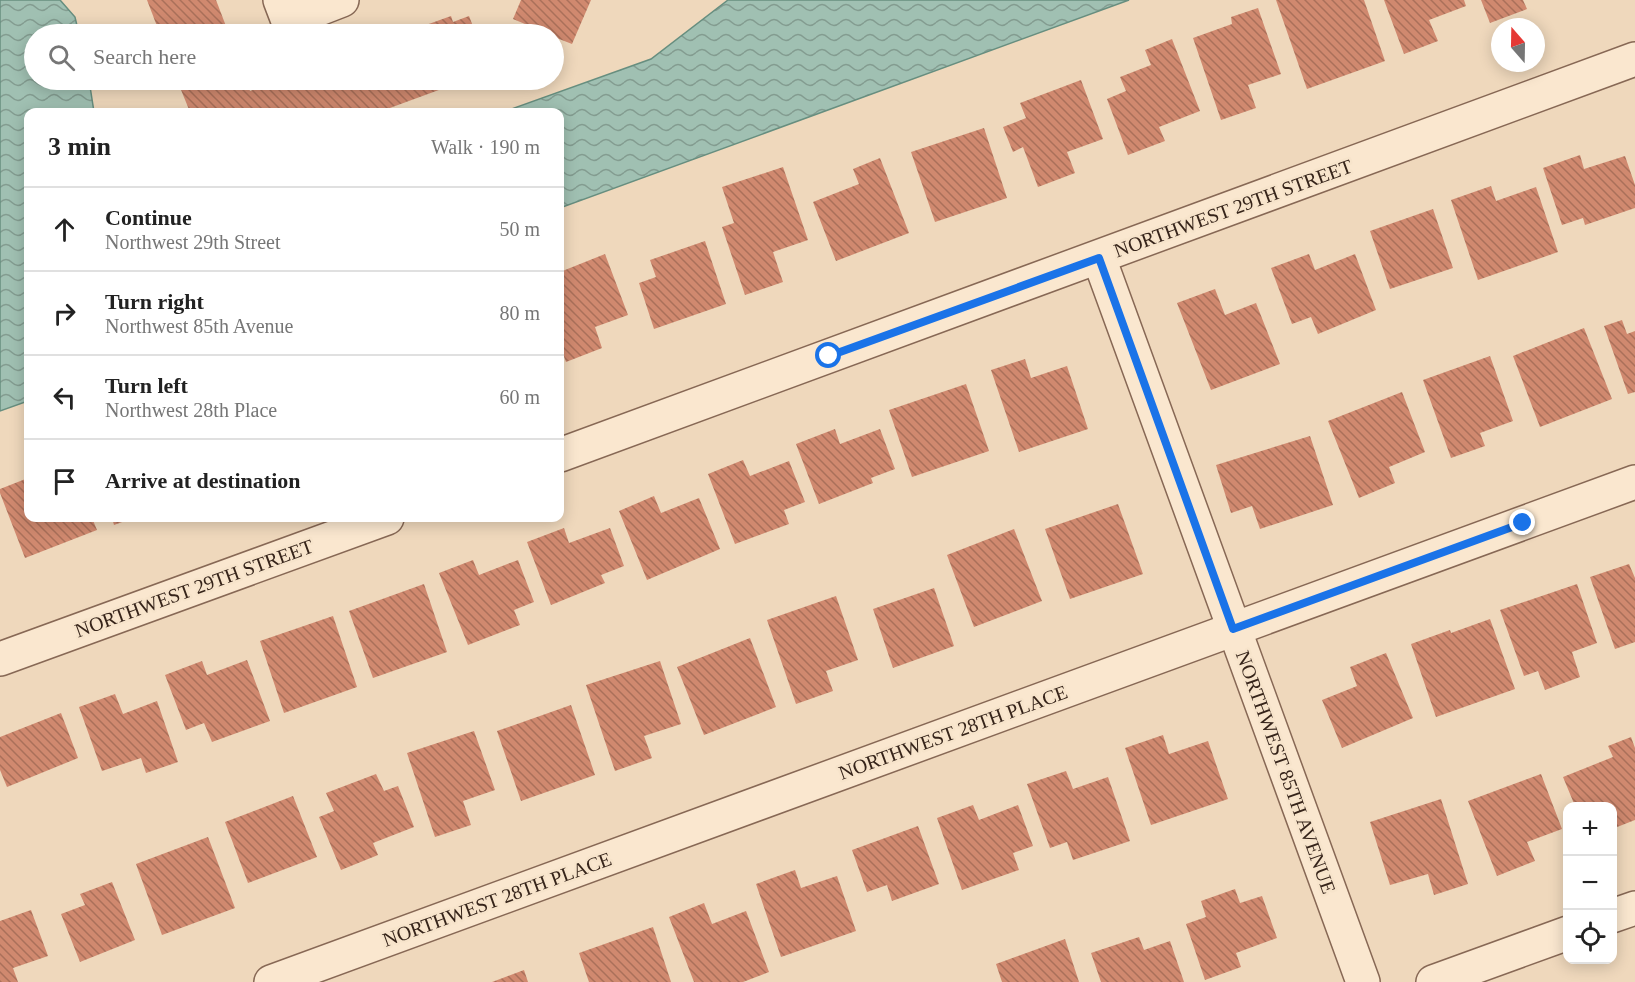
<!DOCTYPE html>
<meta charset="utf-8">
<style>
body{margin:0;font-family:"Times New Roman",serif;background:#f2f2f2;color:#222}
.controls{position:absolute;right:18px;bottom:18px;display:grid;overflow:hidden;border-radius:12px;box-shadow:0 3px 15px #0003}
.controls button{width:54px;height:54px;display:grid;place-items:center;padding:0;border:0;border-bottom:2px solid #e0e0e0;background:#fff;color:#222;font:30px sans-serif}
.compass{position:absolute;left:1491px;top:18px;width:54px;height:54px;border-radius:50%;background:#fff;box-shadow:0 3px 15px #0003;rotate:340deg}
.stop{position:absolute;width:18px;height:18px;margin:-14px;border:4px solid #1a73e8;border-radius:50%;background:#fff}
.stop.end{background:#1a73e8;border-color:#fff;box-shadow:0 2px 6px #0008}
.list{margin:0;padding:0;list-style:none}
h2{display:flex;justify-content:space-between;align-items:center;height:78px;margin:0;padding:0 24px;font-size:26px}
h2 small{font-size:20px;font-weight:400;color:#767676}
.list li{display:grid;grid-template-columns:39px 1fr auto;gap:18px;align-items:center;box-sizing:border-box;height:84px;padding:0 24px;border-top:2px solid #e0e0e0}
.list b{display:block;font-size:22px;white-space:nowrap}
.list p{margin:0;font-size:20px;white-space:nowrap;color:#767676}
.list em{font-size:20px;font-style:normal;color:#767676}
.icon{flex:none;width:33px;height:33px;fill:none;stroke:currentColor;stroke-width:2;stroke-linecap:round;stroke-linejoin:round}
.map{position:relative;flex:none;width:1635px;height:982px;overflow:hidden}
.search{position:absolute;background:#fff;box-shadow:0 3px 15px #0003;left:24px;top:24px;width:540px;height:66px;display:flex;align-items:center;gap:15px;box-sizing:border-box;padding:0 21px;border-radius:33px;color:#767676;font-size:22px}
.panel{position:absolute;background:#fff;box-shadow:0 3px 15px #0003;left:24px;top:108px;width:540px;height:414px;border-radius:12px}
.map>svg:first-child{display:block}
.water{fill:url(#water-waves);stroke:#678e7f;stroke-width:1.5}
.building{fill:url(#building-back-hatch)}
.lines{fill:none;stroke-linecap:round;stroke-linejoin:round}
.minor-casing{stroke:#876855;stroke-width:36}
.minor{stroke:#fae7cf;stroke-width:33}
.route{stroke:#1a73e8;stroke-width:8}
.labels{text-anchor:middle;stroke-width:5;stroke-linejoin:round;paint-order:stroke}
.street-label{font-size:20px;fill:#36241a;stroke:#f7e4cb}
</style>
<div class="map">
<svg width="1635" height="982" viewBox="0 0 1635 982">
<defs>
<pattern id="water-waves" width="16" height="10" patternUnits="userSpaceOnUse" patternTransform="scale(1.5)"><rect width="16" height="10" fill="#a0c0b2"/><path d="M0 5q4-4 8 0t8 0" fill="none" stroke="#839c90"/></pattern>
<pattern id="building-back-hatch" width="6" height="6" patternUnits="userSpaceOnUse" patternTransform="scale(1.5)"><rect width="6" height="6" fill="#d0896f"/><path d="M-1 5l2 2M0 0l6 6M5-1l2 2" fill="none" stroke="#aa705a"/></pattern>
</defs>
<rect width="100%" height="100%" fill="#efd8bc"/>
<!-- water -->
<g class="water">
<path d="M0,0h60l15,17 4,17h-45v46h55l5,32h-66v289l-28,10z"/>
<path d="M728,0h401l-569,208v-96h-57l148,-53z"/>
</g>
<!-- building -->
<g class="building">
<path d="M147,0h69l13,34h-69z"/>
<path d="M521,0h70l-19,44 -18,-7v-3h-5l-36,-15z"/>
<path d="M1276,0h88l21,61 -78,28z"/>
<path d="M1384,0h80l2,6 -37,14 9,21 -34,13z"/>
<path d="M1481,0h42l4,9 -37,14z"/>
<path d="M1258,8l23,66 -33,11 8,23 -35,12 -28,-82 39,-14 -1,-7z"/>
<path d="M451,16l2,6 16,-6 7,18h-75z"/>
<path d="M1172,39l28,72 -41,16 6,14 -37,14 -21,-56 19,-8 -6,-14 31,-12 -6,-15z"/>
<path d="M177,80h69l4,11 31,-11h185l-87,32h-189z"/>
<path d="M1081,80l22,59 -36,13 8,21 -37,14 -15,-40 -10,5 -10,-25 23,-9 -6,-15z"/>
<path d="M984,128l23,70 -72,24 -24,-70z"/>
<path d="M1580,155l4,14 41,-13 10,29v23l-50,17 -2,-7 -21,7 -19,-57z"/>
<path d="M880,158l29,75 -73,28 -23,-59 46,-18 -6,-15z"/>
<path d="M783,167l25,73 -35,12 10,30 -38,13 -23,-68 12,-4 -12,-36z"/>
<path d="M1491,186l5,15 40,-14 22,65 -80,28 -27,-80z"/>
<path d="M1433,209l20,59 -63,21 -20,-58z"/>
<path d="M705,241l21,63 -72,25 -15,-46 17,-6 -6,-17z"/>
<path d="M605,254l23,61 -33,12 7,21 -36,14 -6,-16v-74z"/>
<path d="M1309,254l6,16 40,-16 21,56 -58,24 -7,-17 -19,7 -21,-56z"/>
<path d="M1215,289l10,26 31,-12 24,61 -69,26 -34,-87z"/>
<path d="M1622,320l5,14 8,-3v61l-7,2 -24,-68z"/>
<path d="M1584,328l28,71 -72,28 -27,-71z"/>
<path d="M1490,356l23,65 -33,12 5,13 -34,12 -28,-78z"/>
<path d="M1025,359l6,19 36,-12 21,63 -69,23 -28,-82z"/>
<path d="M966,384l23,67 -77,26 -23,-67z"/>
<path d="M1402,392l23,60 -36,15 6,16 -36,15 -31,-77z"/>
<path d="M835,429l5,15 40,-15 15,40 -24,9 2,5 -54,21 -23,-60z"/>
<path d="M1310,436l23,69 -73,24 -8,-23 -21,7 -15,-48z"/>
<path d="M743,460l7,16 39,-15 16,41 -21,8 5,14 -54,20 -27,-70z"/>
<path d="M28,478v40h64l5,12 -72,28 -25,-65v-4z"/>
<path d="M654,496l7,17 38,-15 21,51 -73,31 -28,-69z"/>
<path d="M1118,504l25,70 -73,25 -25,-70z"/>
<path d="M112,518h21l-19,7z"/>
<path d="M564,528l5,15 41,-15 14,38 -23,9 4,8 -54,22 -24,-63z"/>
<path d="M1014,529l28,72 -68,26 -27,-72z"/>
<path d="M473,560l6,15 39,-15 16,42 -20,8 6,15 -52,20 -29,-72z"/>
<path d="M1629,564l6,14v64l-20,7 -25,-72z"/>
<path d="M424,584l23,68 -74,26 -24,-67z"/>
<path d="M1577,584l20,59 -25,9 8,25 -35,13 -7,-19 -14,5 -24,-66z"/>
<path d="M934,588l20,58 -61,22 -20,-59z"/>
<path d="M836,596l22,64 -32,11 7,20 -37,13 -29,-84z"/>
<path d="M333,616l24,71 -73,26 -24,-72z"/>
<path d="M1490,619l25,70 -79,28 -25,-73 39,-14 1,3z"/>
<path d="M750,638l26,69 -72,28 -27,-68z"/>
<path d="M1386,653l27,65 -71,30 -20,-48 35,-14 -7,-19z"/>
<path d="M247,660l23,61 -58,21 -8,-19 -18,7 -21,-55 37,-14 5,14z"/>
<path d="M660,661l21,63 -37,12 8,22 -37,13 -29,-86z"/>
<path d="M115,694l8,20 34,-13 21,61 -32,11 -5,-15 -39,13 -23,-64z"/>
<path d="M571,705l24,70 -74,26 -24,-70z"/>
<path d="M61,713l17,45 -71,29 -7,-17v-33z"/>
<path d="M474,731l21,59 -32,11 8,24 -36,12 -28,-84z"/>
<path d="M1163,735l6,19 39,-13 20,58 -77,26 -26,-77z"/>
<path d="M1631,737l4,11v72l-23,9v-23h-37l-12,-29 50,-20 -5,-11z"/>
<path d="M1066,771l7,18 35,-12 22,64 -57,19 -6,-18 -17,6 -23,-64z"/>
<path d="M376,774l8,17 14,-5 16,41 -41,16 5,12 -37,15 -22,-53 15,-6 -8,-18z"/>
<path d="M1541,774l21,55 -35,13 8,19 -38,15 -29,-75z"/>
<path d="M293,796l24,61 -69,26 -23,-61z"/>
<path d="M1441,799l27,85 -34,11 -6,-21 -38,11 -20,-63z"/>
<path d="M973,805l6,15 39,-15 15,41 -20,7 6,17 -57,20 -25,-72z"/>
<path d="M918,826l21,58 -47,17 -5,-16 -20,7 -15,-42z"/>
<path d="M208,837l27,71 -73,27 -26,-71z"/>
<path d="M795,870l6,18 36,-12 19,55 -75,26 -25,-73z"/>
<path d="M112,882l23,58 -55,22 -19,-48 24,-9 -5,-11z"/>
<path d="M1235,889l5,14 22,-7 15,42 -41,15 5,14 -36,13 -19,-56 20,-7 -5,-16z"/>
<path d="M704,903l8,21 34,-13 23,61 -26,10h-49l-25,-65z"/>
<path d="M31,910l17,46 -35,12 5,14h-18v-61z"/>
<path d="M653,927l18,55h-82l-10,-29z"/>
<path d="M1139,937l5,13 26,-9 14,41h-83l-10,-29z"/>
<path d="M1065,939l14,43h-77l-6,-18z"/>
<path d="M524,970l4,12h-36z"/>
</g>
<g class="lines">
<defs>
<g id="minor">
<path d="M280,0l8,21 54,-21"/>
<path d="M1099,258l264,724"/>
<path d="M560,455l1075,-396"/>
<path d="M0,659l387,-141"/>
<path d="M1612,916l23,-8"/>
<path d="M271,982l1364,-500"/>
<path d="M1433,982l135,-49"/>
</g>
</defs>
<!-- minor casing -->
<use href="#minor" class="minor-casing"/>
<!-- minor -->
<use href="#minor" class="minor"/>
</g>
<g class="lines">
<!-- route -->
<path class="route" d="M829,356l270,-98 134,371 290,-106"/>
</g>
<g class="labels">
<!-- street labels -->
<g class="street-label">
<text transform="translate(1233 208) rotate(-20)" y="7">NORTHWEST 29TH STREET</text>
<text transform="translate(194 588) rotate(-20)" y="7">NORTHWEST 29TH STREET</text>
<text transform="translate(953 732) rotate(-20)" y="7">NORTHWEST 28TH PLACE</text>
<text transform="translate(1286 772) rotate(70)" y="7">NORTHWEST 85TH AVENUE</text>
<text transform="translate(497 899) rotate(-20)" y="7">NORTHWEST 28TH PLACE</text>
</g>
</g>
</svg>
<div class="controls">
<button>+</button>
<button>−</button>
<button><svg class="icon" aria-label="locate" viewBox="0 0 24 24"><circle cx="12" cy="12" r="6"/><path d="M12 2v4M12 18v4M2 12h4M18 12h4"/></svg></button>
</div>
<svg class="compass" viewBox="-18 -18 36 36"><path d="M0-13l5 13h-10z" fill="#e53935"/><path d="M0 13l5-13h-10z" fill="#767676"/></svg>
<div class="stop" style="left:829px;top:356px"></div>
<div class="stop end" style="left:1523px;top:523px"></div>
<div class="search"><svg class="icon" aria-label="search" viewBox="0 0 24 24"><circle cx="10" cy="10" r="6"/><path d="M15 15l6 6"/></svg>Search here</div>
<section class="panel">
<h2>3 min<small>Walk · 190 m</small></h2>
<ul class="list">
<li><svg class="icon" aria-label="ahead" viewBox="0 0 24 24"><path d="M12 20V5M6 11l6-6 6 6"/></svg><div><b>Continue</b><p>Northwest 29th Street</p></div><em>50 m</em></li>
<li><svg class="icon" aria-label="right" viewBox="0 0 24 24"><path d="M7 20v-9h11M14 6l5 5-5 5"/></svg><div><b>Turn right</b><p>Northwest 85th Avenue</p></div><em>80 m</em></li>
<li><svg class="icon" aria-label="left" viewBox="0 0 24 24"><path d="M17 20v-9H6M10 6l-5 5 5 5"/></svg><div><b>Turn left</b><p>Northwest 28th Place</p></div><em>60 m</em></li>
<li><svg class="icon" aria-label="arrive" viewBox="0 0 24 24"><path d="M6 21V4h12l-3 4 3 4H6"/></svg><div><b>Arrive at destination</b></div></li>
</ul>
</section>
</div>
